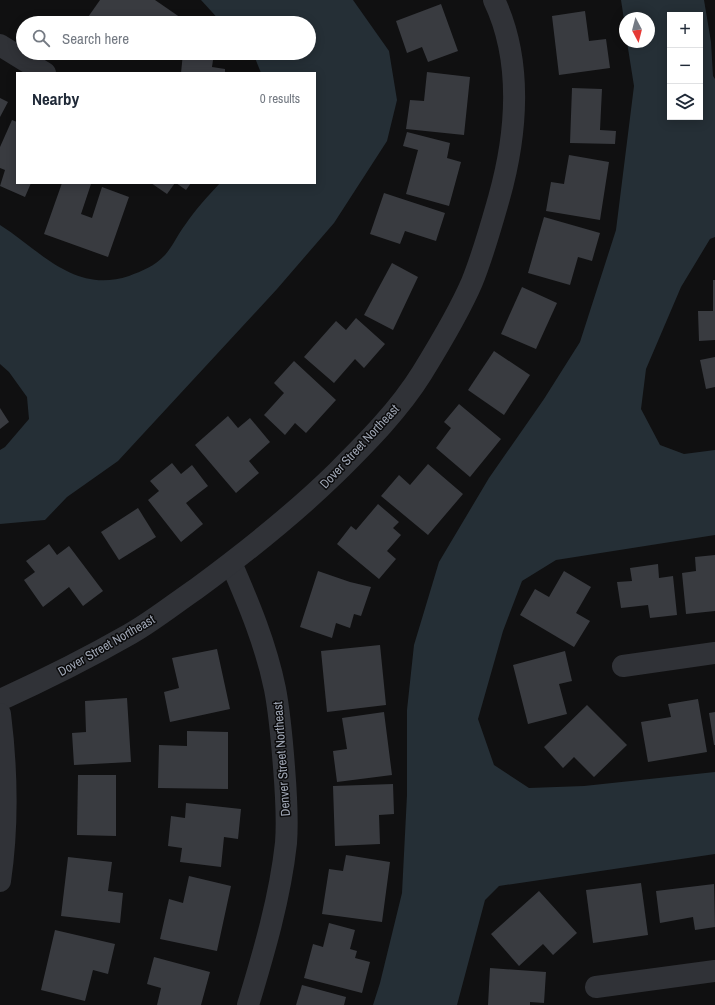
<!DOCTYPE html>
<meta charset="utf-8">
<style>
body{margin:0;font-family:"Archivo Narrow",sans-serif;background:#f6f6f7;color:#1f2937}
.controls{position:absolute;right:12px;top:12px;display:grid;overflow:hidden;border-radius:0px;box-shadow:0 2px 10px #0003}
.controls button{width:36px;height:36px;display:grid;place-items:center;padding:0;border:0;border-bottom:1px solid #e0e1e3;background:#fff;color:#1f2937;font:20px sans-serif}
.compass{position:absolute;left:619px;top:12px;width:36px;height:36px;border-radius:50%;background:#fff;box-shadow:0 2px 10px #0003;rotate:173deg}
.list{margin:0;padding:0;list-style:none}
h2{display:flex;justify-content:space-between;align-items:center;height:52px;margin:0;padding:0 16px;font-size:17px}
h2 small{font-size:13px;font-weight:400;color:#747a83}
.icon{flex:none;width:22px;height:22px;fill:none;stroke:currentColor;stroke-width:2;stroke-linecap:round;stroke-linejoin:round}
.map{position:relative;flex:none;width:715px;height:1005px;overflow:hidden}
.search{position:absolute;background:#fff;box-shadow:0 2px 10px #0003;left:16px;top:16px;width:300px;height:44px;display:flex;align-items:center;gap:10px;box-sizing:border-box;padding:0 14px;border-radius:22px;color:#747a83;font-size:15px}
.panel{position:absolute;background:#fff;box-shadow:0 2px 10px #0003;left:16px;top:72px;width:300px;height:112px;border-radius:0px}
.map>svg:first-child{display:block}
.water{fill:#252f36;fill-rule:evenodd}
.building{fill:#393b40}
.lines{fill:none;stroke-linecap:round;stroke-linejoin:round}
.minor{stroke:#303237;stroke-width:22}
.labels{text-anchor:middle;stroke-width:3;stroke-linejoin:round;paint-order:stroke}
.street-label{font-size:13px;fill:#9fa6b4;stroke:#0b0b0c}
</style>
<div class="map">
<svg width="715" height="1005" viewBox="0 0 715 1005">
<rect width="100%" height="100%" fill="#101011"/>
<!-- water -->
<g class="water">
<path d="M201,0h152l36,51 8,49 -10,41 -53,82 -57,66 -159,172 -51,36 -22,23 -45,4v-74l5,-3 24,-28 -2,-22 -18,-25 -9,-8v-139c41,26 74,69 129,51 13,-5 26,-10 36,-21 8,-9 13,-21 20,-30 10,-15 23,-29 35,-42h95v-110h-54l-8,-20h56v-30h-87z"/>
<path d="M621,0h83l7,42 2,34 2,3v158l-5,2 -29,48 -35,82 -5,40 19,36 24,9 31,-4v85l-159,25 -34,21 -19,50 -25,88 16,46 35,23 55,-2 131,-14v82l-216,32 -14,14 -28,105h-84l7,-22 22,-90 5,-98v-85l7,-65 25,-83 50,-84 55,-79 36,-57 36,-112 18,-144 -7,-44h22v-24h-24v8zM670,15h30v102h-30z"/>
</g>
<!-- building -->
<g class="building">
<path d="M100,0h55l29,20 -2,3h-92l-4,-3z"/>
<path d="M441,4l17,47 -30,11 -6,-15 -15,6 -11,-32z"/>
<path d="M585,11l4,30 17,-2 4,29 -51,7 -7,-59z"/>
<path d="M183,53h31l-2,14 13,2v4h-44z"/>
<path d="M427,72l43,5 -6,58 -58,-6 4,-29 14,1z"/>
<path d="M572,88l30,1 -2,41 16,1 -1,13 -45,-1z"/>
<path d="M0,98l8,4 -8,15z"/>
<path d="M12,120l5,2v61h14l-6,14 -25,-11 5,-16 -5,-2v-21z"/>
<path d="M407,132l43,11 -3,15 14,4 -12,44 -43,-12 12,-44 -15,-4z"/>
<path d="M569,155l40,7 -9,58 -54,-9 5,-29 13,2z"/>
<path d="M62,183l29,1 -10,30 11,4 10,-31 27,10 -21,60 -64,-23z"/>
<path d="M151,183h24l-8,11z"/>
<path d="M176,183h15l-5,7z"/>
<path d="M384,193l61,20 -9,28 -31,-10 -5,13 -30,-10z"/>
<path d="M544,217l56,16 -8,28 -14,-4 -8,28 -42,-12z"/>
<path d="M392,263l26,14 -25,53 -29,-15z"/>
<path d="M713,280h2v60l-16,1 -1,-30h15z"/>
<path d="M522,287l35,16 -21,46 -35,-15z"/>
<path d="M356,318l29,26 -21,24 -9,-9 -21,24 -30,-26 32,-36 10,9z"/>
<path d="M494,351l36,24 -26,40 -36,-25z"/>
<path d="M715,357v30l-9,2 -6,-29z"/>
<path d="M294,361l42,39 -30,33 -11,-10 -10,12 -21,-20 20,-22 -10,-10z"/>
<path d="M459,404l42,35 -31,38 -34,-29 15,-20 -7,-6z"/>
<path d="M0,408l9,14 -9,7z"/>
<path d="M228,416l10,12 12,-10 20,24 -21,19 10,12 -23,20 -41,-48z"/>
<path d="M172,463l9,11 11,-9 16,21 -22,17 17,21 -22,18 -33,-42 11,-9 -9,-10z"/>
<path d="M428,464l35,30 -35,41 -47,-39 18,-21 11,10z"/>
<path d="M378,504l21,18 -6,6 8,7 -14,16 9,8 -17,20 -42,-35 14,-18 5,4z"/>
<path d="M138,508l18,29 -37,23 -18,-28z"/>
<path d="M49,544l8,11 12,-9 34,45 -20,15 -14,-19 -26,20 -19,-27 11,-8 -9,-11z"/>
<path d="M715,555v56l-29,3 -4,-41 14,-2 -1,-14z"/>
<path d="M658,564l1,14 14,-2 4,39 -27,3 -2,-13 -27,3 -4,-26 15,-1 -2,-13z"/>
<path d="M318,571l32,11 21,5 -10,29 -7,-2 -4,14 -14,-5 -4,15 -32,-11z"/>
<path d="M564,571l27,16 -15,26 14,8 -16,26 -54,-32 15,-26 14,8z"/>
<path d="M380,645l6,60 -59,7 -6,-61z"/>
<path d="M217,649l13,60 -60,13 -6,-30 15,-4 -7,-30z"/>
<path d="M565,651l7,30 -13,3 8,30 -39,10 -15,-59z"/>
<path d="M127,698l4,64 -57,3 -2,-32 14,-1 -1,-31z"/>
<path d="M698,699l9,53 -59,10 -7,-40 30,-5 -3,-13z"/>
<path d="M587,705l40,40 -33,32 -20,-20 -11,11 -19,-21z"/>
<path d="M384,712l8,63 -55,7 -4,-31 14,-2 -5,-31z"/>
<path d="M715,712v33h-1l-5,-32z"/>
<path d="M187,731l41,1v57l-70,-1 1,-43 28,1z"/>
<path d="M78,775h38v61l-39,-1z"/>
<path d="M393,784l1,30 -15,1 1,29 -45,2 -2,-60z"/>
<path d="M186,803l55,6 -3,30 -14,-2 -3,30 -41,-5 2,-14 -14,-2 3,-30 14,2z"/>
<path d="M346,855l44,7 -8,60 -60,-8 7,-45 14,2z"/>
<path d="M68,857l44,5 -4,29 15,2 -3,30 -59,-7z"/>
<path d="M189,876l42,10 -14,65 -57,-12 9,-40 14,4z"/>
<path d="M641,883l7,52 -55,8 -7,-53z"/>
<path d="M714,884l1,43 -20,3 -2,-13 -33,6 -4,-32z"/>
<path d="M539,891l38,42 -24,22 -10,-11 -24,22 -28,-32z"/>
<path d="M329,923l26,7 -5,19 7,2 -2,7 15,4 -8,31 -58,-15 9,-34 10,3z"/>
<path d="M55,930l60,14 -7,30 -15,-4 -8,31 -44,-11z"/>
<path d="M154,957l56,15 -9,33h-44l4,-17 -14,-4z"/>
<path d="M490,968l56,4 -2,31 -14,-1v3h-42z"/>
<path d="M302,985l44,12 -2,8h-48z"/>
</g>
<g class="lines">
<!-- minor -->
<g class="minor">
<path d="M0,45l45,28"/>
<path d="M231,563c18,41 35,82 44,126 5,26 7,52 9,78 2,25 4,51 2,76 -6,55 -22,109 -38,162"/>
<path d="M623,666l92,-13"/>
<path d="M0,700c44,-20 88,-42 130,-66 23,-13 44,-30 66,-45 49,-36 97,-74 141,-117 30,-30 62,-62 85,-99 16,-26 38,-63 50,-91 11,-27 19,-56 27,-84 18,-64 24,-137 -5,-198"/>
<path d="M0,714c7,56 8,112 0,167"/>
<path d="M596,987l119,-16"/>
</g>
</g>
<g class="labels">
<!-- street labels -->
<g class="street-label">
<text transform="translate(359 446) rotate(-47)" y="5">Dover Street Northeast</text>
<text transform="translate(106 645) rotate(-30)" y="5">Dover Street Northeast</text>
<text transform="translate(281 759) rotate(-94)" y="5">Denver Street Northeast</text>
</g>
</g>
</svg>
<div class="controls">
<button>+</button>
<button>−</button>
<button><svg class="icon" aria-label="layers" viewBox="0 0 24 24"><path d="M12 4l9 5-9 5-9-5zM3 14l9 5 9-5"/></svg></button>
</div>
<svg class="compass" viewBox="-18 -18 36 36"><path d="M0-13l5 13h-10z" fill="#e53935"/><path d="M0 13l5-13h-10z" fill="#747a83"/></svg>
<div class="search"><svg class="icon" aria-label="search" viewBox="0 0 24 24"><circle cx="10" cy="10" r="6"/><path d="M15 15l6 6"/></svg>Search here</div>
<section class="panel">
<h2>Nearby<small>0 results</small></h2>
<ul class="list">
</ul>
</section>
</div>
